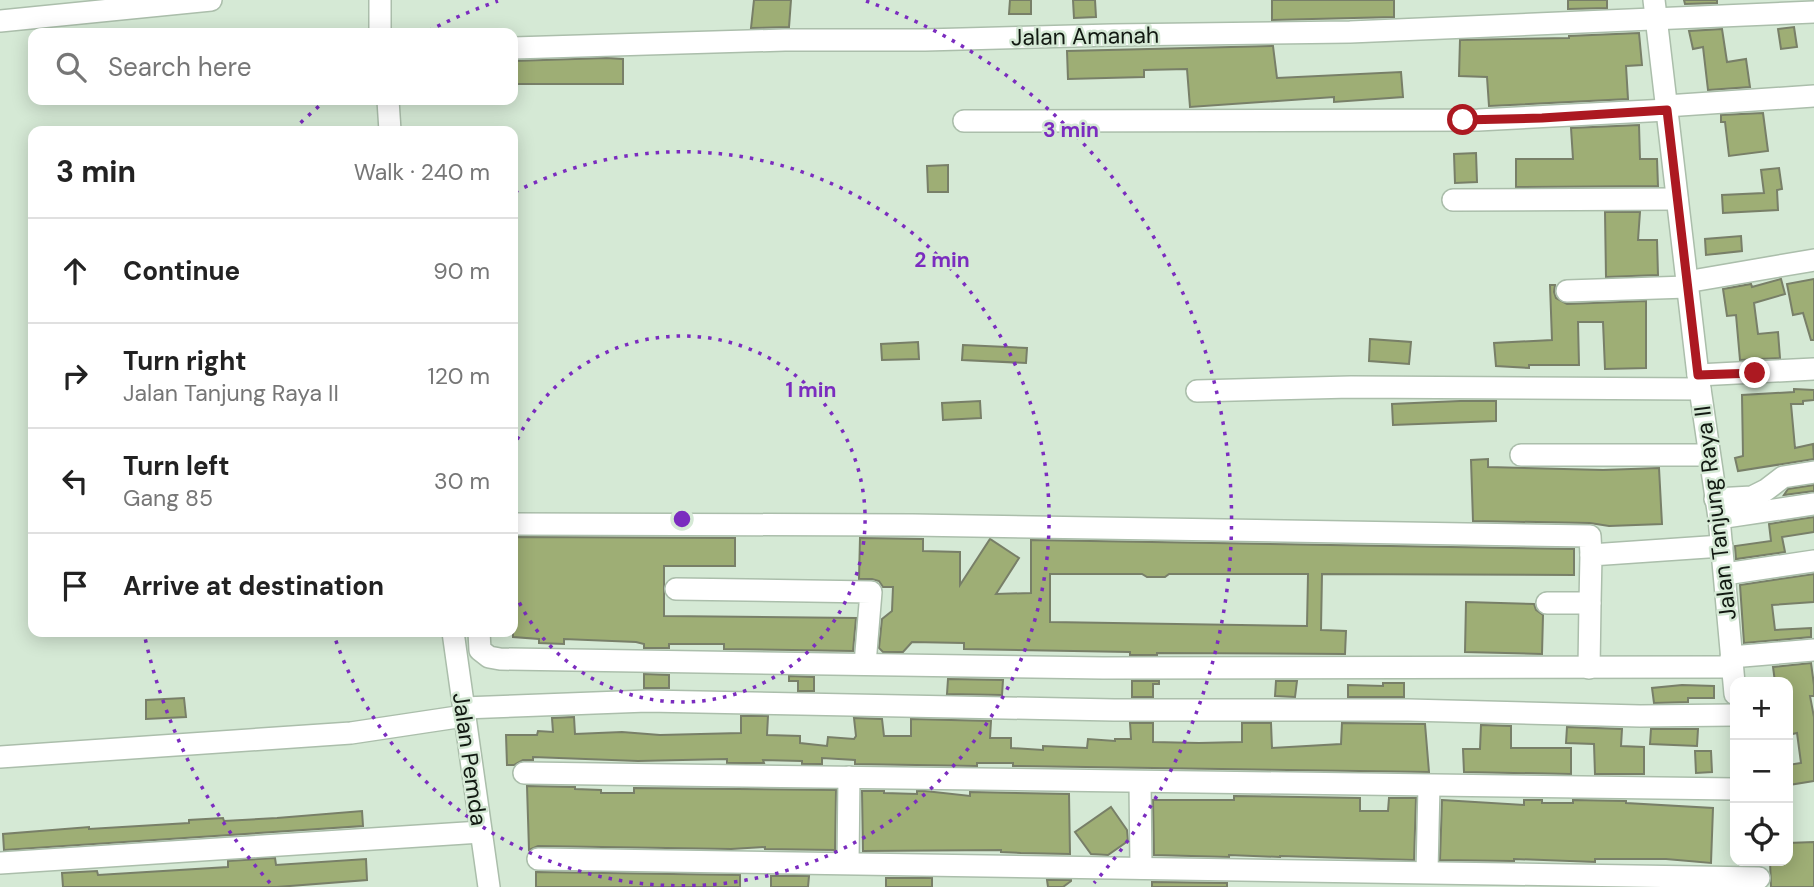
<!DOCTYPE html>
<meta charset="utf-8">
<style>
body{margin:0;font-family:"DM Sans",sans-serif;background:#f6f6f6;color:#222}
.controls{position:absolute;right:21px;bottom:21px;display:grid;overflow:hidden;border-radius:14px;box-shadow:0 4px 18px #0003}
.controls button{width:63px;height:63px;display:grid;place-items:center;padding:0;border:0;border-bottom:2px solid #e0e0e0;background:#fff;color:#222;font:35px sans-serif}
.stop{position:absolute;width:21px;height:21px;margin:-16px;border:5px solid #ac1921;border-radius:50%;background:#fff}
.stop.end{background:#ac1921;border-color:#fff;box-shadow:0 2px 7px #0008}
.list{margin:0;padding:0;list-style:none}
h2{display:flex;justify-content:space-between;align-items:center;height:91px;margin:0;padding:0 28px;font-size:30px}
h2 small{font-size:23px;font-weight:400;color:#767676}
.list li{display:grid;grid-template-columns:46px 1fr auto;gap:21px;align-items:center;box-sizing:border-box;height:105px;padding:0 28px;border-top:2px solid #e0e0e0}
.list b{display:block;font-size:26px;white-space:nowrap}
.list p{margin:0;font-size:23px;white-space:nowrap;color:#767676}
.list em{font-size:23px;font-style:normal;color:#767676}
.icon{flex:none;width:38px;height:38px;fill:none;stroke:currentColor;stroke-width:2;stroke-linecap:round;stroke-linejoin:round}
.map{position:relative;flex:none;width:1814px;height:887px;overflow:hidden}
.search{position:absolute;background:#fff;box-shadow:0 4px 18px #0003;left:28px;top:28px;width:490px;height:77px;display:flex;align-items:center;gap:18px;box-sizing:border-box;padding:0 24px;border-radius:14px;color:#767676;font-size:26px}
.panel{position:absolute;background:#fff;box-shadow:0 4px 18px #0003;left:28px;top:126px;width:490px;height:511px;border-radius:14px}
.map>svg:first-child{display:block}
.building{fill:#9eae75;stroke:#787f68;stroke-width:2;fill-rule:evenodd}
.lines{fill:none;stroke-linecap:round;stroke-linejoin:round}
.minor-casing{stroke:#abbeab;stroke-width:24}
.minor{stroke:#fff;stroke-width:21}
.route{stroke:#ac1921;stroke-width:9}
.ring{fill:none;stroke:#7b2cbf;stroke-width:3.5;stroke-dasharray:3.5 7}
.labels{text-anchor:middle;stroke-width:5;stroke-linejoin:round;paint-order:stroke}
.street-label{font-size:23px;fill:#121912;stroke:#d5e9d5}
.centre{fill:#7b2cbf;stroke:#d5e9d5;stroke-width:3.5}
.ring-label{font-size:21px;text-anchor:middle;font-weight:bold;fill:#7b2cbf;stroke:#d5e9d5;stroke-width:5;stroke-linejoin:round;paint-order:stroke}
</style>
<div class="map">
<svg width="1814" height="887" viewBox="0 0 1814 887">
<rect width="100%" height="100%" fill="#d5e9d5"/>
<!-- building -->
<g class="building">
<path d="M754,0h37l-2,27 -38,1z"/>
<path d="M1010,0h21v14h-22z"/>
<path d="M1073,0h22l1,17 -22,1z"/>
<path d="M1272,0h122v17l-122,3z"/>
<path d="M1568,0h39v8l-39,1z"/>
<path d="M1684,0h33v3l-32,1z"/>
<path d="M1794,27l3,20 -16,2 -3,-20z"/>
<path d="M1722,29l5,33 19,-3 4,28 -42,3 -5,-43 -10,2 -4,-18z"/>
<path d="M1639,33l3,32 -16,1 2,33 -139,7 -2,-29 -28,-1 1,-36 109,-2v-2z"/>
<path d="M1273,46l4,32 124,-6 2,25 -69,5v-5l-144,10 -3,-38 -43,1v7l-76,2 -1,-28z"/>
<path d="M606,58l17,1v25h-110v-23z"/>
<path d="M1763,113l5,38 -39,5 -4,-34h-4v-7z"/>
<path d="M1639,125l1,34h17l1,27 -142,1v-28h57l-2,-31z"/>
<path d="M1476,153l1,29 -22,1 -1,-29z"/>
<path d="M948,165v27h-20l-1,-26z"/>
<path d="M1779,168l3,21 -5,1 1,20 -55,3 -1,-18 42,-2 -3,-23z"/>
<path d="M1605,212h35l-2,28h19l1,35 -52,2z"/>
<path d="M1741,236l1,15 -36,4 -1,-16z"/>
<path d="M1781,279l4,15 -31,9 4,31 20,-2 2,26 -40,2 -4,-45 -9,1 -4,-27 28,-5 1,3z"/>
<path d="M1814,279v61h-3l-8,-27 -10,2 -6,-31z"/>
<path d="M1550,285h5l-1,7 2,6 11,6 79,-3v67l-41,1 -2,-47h-25l1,43h-50v3l-33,-2 -2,-23 58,-3z"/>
<path d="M1370,339l41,3 -2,22 -40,-3z"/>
<path d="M918,342l1,17 -37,1 -1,-16z"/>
<path d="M963,345l64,3 -1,15 -64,-3z"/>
<path d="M1794,389l20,1v10l-11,1v3h-12l4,44 18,-4 1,15 -76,12 -3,-13 8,-2 -1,-61 52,-3z"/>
<path d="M980,401l1,17 -38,2 -1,-17z"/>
<path d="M1460,401h36v20l-103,4 -1,-21z"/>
<path d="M1488,459v8l115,3 56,-2 3,56 -53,2 -19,-3 -117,-2 -2,-61z"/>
<path d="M1814,485v6l-30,4 4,-6z"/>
<path d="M1814,517v15l-32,5 3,15 -49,7 -1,-13 36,-5 -2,-17z"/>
<path d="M513,537l222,1v28h-71v50l192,2 -3,33 -129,-2v-5h-55v4h-25v-4l-8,-2 -72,-3v5l-25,-1v-4l-26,-2z"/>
<path d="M860,538l63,1v12l37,1v33l30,-46 29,19 -23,36 35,-1v-53l543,9v26l-252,-1 -1,56 25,1 -1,23 -188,-1v2h-27v-3l-166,-3v-6l-52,-1 -9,10h-20l-4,-4 3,-29 10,-8 1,-24h-10l-4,-6 -7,-2h-13zM1050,574h92l5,3h18l4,-3h139l-1,52 -257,-4z"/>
<path d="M1814,574v28l-42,3 3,25 36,-2v9l-67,6 -4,-58z"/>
<path d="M1466,602l68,2 2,6 7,5 -1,39 -77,-2z"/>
<path d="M1811,663l3,22v11h-4l4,21v64l-25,4 -1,-20 13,-2 -4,-30 -9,2v-53h-13l-2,-15z"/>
<path d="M644,674l25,1v13h-25z"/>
<path d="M789,676l25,1v14h-16v-10h-9z"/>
<path d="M948,679l55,1 -1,15 -55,-1z"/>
<path d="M1132,681h27v3h-6v13h-21z"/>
<path d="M1276,681h21l-2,16 -20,-1z"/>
<path d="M1383,683h21v14h-56v-12l35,1z"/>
<path d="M1682,685l32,1v12h-26v4l-34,1 -2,-15z"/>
<path d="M184,698l2,19 -40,2v-19z"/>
<path d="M741,716h27l-1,19 33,1v7l27,3 1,-9 26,2 2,-3 -2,-18 28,1 2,17h27v-17l80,2 -1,17h21v10l32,2v-4l44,2 1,-9 27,2v-2h16l-1,-16h23v19l46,1 43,-1v-19h29l1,25 69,-4 1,-21 83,1 4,48 -411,-6h-5v-3h-36v3l-122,-2v-4l-33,-2v6h-20v-3l-39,-1 1,3h-37v-4l-89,2 -105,-4v3h-10l-9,5h-7l-1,-30h31l1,-4 15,1 -1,-14 22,-1 1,17 47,-2 38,3 81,-2z"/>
<path d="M1481,725l30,1v22h60v26l-107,-2 -1,-23h17z"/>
<path d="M1567,727l55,2 -1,17 23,1v27h-49l-1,-30 -28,-1z"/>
<path d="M1651,729h47l-1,17 -47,-2z"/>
<path d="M1695,751h16l1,21 -16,1z"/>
<path d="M527,786l48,1v2l26,1v3h33v-5l202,2 -1,60 -70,-1v-2l-34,2 -193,-3 -9,4z"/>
<path d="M862,791h22v2l33,1v-3h8l45,5v-4l99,2 1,60 -49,-1 -20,-1v-2l-138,1z"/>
<path d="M1234,796l126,2v13h28l1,-13h27l-2,62 -134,-4v1l-51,-2v2l-75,-2 -1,-55h81z"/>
<path d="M1442,800l82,5v-5h18v3h31v-3l53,1v2l87,5 -2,55 -45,-4h-71v3l-81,-3v2l-74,-1z"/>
<path d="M1111,807l16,23 1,11 -20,14 -17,-1 -16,-22z"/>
<path d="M362,811l1,15 -359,24 -1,-16 86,-7v2l100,-6v-3l34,-2 1,3 53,-3z"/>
<path d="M1814,842v45h-43l-1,-26h18v-18z"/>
<path d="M275,858l1,7 90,-6 1,21 -90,7h-214l-1,-14 35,-2 1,4 130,-8v-6z"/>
<path d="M536,872l204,3v12h-204z"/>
<path d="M771,876h38l-1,11h-37z"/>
<rect x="886" y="878" width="46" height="9"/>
<path d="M1047,880h24v1l-8,6h-15z"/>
<path d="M1152,882l75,1v4h-75z"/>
</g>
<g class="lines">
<defs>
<g id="minor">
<path d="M380,0v33"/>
<path d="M1654,0l44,375 21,143 16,176"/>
<path d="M0,21l211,-21"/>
<path d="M513,48l272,-8h140l187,-5 238,-3 464,-20"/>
<path d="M388,100l2,31"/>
<path d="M1666,106l148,-10"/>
<path d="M964,121l514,-1 189,-10"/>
<path d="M1453,200l224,-1"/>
<path d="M1686,282l128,-22"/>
<path d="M1567,291l120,-4"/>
<path d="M1698,375l116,-6"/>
<path d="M1197,391l154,-4 349,2"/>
<path d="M1521,455h188"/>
<path d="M1715,499l37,-2 14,-7 17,-13 31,-5"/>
<path d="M1719,518l95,-14"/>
<path d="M513,524l400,1 677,11 1,19"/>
<path d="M1725,574l89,-13"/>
<path d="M676,589l195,3 -6,72"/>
<path d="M1547,603h43l1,-48 131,-9"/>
<path d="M453,632l36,255"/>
<path d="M479,632l1,18 9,7 11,2 603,9 629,-1"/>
<path d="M1731,657l83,-7"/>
<path d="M1589,668l1,-65"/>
<path d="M463,708l184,-7 467,9h294l232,6 95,-1"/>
<path d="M0,757l351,-24 113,-17"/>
<path d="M524,773l1211,16"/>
<path d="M1140,782l1,86"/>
<path d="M538,859l1221,19"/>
<path d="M0,863l481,-31"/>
<path d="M848,863l1,-86"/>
<path d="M1427,871l2,-85"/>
</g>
</defs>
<!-- minor casing -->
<use href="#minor" class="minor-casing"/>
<!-- minor -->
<use href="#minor" class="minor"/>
</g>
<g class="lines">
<!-- route -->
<path class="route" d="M1463,120l79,-2 125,-8 31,265 57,-2"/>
</g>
<!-- distance rings -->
<g class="ring">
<path d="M513 449A183 183 0 1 1 513 589"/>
<path d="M515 192A367 367 0 1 1 333 632"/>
<path d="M270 883A550 550 0 0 1 144 633M293 130A550 550 0 0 1 325 101M428 31A550 550 0 0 1 498 1M866 1A550 550 0 0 1 1094 883"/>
</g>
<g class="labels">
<!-- street labels -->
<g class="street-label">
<text transform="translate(1085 36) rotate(-1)" y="8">Jalan Amanah</text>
<text transform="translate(1715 513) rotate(-97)" y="8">Jalan Tanjung Raya II</text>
<text transform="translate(470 759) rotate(82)" y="8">Jalan Pemda</text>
</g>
</g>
<circle cx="682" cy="519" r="10" class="centre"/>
<g class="ring-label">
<text x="1071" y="137">3 min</text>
<text x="942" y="267">2 min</text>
<text x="811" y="397">1 min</text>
</g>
</svg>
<div class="controls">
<button>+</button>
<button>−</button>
<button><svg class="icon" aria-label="locate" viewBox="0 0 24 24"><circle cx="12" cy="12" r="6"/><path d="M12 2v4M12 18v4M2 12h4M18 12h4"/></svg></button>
</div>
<div class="stop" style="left:1463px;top:120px"></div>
<div class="stop end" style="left:1755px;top:373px"></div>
<div class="search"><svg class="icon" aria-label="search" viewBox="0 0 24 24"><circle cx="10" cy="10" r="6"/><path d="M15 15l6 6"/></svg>Search here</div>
<section class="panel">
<h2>3 min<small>Walk · 240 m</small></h2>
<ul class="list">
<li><svg class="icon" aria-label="ahead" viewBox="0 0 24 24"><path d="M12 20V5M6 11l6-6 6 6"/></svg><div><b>Continue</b></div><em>90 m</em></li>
<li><svg class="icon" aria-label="right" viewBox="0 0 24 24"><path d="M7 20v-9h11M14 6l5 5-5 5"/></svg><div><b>Turn right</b><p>Jalan Tanjung Raya II</p></div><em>120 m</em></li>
<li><svg class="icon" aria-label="left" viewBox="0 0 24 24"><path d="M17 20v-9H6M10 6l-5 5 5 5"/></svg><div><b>Turn left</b><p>Gang 85</p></div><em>30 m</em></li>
<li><svg class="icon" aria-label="arrive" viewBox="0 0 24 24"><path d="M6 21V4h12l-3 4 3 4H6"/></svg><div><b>Arrive at destination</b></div></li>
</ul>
</section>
</div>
